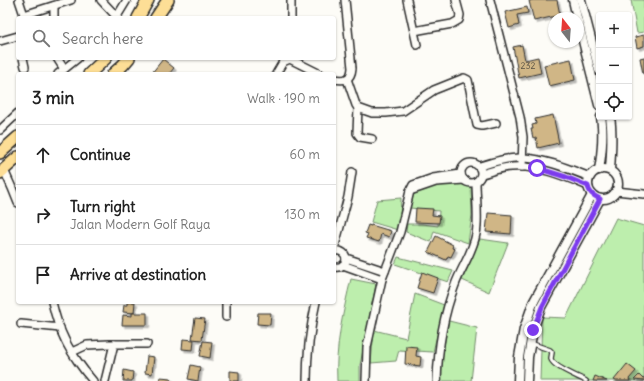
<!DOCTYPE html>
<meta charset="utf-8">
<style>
body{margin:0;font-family:Delius,sans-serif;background:#f6f6f6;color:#222}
.controls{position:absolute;right:12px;top:12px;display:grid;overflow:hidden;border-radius:4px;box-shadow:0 1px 3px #0004}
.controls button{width:36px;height:36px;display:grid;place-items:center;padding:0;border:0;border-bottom:1px solid #e0e0e0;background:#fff;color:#222;font:20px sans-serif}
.compass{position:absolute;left:548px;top:12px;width:36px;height:36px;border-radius:50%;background:#fff;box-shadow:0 1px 3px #0004;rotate:343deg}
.stop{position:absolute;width:12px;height:12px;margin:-9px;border:3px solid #7c3aed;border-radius:50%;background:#fff}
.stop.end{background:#7c3aed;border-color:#fff;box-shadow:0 1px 4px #0008}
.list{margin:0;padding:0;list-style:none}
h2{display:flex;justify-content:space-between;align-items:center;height:52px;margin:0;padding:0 16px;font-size:17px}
h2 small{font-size:13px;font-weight:400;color:#767676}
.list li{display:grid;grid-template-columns:26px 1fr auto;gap:12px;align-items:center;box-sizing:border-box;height:60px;padding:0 16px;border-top:1px solid #e0e0e0}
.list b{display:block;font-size:15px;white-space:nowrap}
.list p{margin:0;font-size:13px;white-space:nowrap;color:#767676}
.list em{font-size:13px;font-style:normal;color:#767676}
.icon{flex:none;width:22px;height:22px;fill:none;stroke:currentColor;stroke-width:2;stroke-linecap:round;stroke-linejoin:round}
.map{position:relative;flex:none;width:644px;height:381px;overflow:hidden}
.search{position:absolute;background:#fff;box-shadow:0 1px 3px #0004;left:16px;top:16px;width:320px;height:44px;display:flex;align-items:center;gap:10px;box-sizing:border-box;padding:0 14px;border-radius:4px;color:#767676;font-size:15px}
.panel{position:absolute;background:#fff;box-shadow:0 1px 3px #0004;left:16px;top:72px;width:320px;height:232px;border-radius:4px}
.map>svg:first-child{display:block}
.green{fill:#bdeead;stroke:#748c6c}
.building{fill:#d0b686;stroke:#2b2b2b;filter:url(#shadow)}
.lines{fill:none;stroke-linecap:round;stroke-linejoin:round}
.service-casing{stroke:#2b2b2b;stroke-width:6}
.minor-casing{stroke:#2b2b2b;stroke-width:10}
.tertiary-casing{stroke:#2b2b2b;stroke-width:11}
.primary-casing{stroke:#2b2b2b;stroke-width:14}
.service{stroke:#fdfcf7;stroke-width:3.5}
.minor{stroke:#fdfcf7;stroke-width:7}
.tertiary{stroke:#fdfcf7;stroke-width:8}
.primary{stroke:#fdde96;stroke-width:11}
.route{stroke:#7c3aed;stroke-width:5}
.labels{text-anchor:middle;stroke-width:3;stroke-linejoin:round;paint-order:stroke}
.number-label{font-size:9px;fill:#544e42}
</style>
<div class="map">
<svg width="644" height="381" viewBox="0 0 644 381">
<defs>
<filter id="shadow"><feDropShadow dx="2.5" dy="2.5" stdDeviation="0" flood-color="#0004"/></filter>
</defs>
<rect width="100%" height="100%" fill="#fdfcf7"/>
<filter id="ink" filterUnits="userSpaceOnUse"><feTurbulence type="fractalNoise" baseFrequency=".025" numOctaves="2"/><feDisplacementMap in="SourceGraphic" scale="8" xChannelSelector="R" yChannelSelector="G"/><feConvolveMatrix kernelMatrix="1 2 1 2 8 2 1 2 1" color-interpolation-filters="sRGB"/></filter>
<g filter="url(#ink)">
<!-- green -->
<g class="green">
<path d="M631,0h13v32l-7,1z"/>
<path d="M462,182l9,4 1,29 -4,28 -34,-12 -3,11 -25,-10 1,-8h15l16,2 1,-15 -29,-3 3,-14 24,-9z"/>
<path d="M401,198l-1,21 -2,11 -27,-8 6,-22z"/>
<path d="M616,218l28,8v155h-104l2,-64 24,1z"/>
<path d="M480,239l28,4 -19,49 -27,-12z"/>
<path d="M398,257l55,14 -5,11 -53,-18z"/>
<path d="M351,279l25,5 -16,81v16h-23c-2,-34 6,-69 14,-102z"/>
<path d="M415,294l29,11 -11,47 -34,-2 -3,11 -25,2 3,-33 32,8z"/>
<path d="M449,321l28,7 -6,53h-29c-2,-20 3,-41 7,-60z"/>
</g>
<!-- building -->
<g class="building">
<path d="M533,0h24l3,15 -26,6 -5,-20z"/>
<path d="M527,7l1,6 -11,2 2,10 -10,3 -4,-16z"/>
<path d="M644,35v11l-7,2 -2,-11z"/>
<path d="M522,45l3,15 13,-3 3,16 -22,5 -6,-31z"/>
<path d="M644,57v17h-1l-3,-16z"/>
<path d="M163,59l11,9 -5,6h-18z"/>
<path d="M571,59l4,21 -26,6 -5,-21z"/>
<path d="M553,115l6,28 -21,5 -2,-11 -3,1 -2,-9h2l-1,-4 4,-1 -1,-5z"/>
<path d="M416,208l17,1 -1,6 8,1 -1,7 -24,-1z"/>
<path d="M488,213l24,2 -1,19 -25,-2z"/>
<path d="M368,225l3,1v-1l20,6 -2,6 -8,-3 -2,8 -13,-4 2,-4 -3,-1z"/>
<path d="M436,236l17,9 -1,3 3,1 -4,8 -3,-1 -2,4 -18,-8z"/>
<path d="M422,272l16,6 -5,15 -16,-5z"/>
<path d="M127,302h8l-1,11 -11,-1 1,-7h3z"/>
<path d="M132,313h15v12h-25l1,-10 9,1z"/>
<path d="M258,313h13l-1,12 -13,-1z"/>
<path d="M195,318l10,1 -3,21 -10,-1z"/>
<path d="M183,339l11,1 -1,10 -11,-1z"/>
<path d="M203,341l9,1 -2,16 -10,-2z"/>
<path d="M406,346l11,1 -1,9 5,1 -1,9 -15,-2z"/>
<path d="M147,356l7,1 -2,17 -7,-1z"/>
<path d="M627,364l9,7 -7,8 1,2h-14l-2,-1z"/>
<path d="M191,365l9,2 -2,14 -10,-2z"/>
<path d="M124,370l9,2 -1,9h-9z"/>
<path d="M230,371l9,1v9h-9z"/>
<path d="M639,375l4,4 1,-1v3l-10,-1z"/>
<path d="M595,376l12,5h-14z"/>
<path d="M160,377l11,1 -1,3h-11z"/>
</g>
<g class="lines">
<defs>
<path id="service" d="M530,343l20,7 2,2c0,2 -1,4 -1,7 2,8 28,18 35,22"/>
<g id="minor">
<path d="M19,0l6,18"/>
<path d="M101,0l16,17"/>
<path d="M407,0l10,45"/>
<path d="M490,0l30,117 3,20 -1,30"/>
<path d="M24,15l47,-15"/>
<path d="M54,18v-12"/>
<path d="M116,18l11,-18"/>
<path d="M291,18v-18"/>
<path d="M414,31l38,-7 7,-4 1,-5 -4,-15"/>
<path d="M0,41l18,-5"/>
<path d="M23,58l2,9"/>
<path d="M57,58l7,11"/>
<path d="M58,74l20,-16"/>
<path d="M276,74l7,-12 7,-3 30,15"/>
<path d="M334,79c11,2 17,1 18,-11l-7,-68"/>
<path d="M347,79l9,26 2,3 -1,25 3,4 12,2"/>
<path d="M358,108l14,5h14l17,-2 31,-21 30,-12 4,2 9,45 5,1 14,-3"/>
<path d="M0,130l18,-17"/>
<circle cx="471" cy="173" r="10"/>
<path d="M480,166c14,-4 28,-9 43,-8 22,1 46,11 67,19"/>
<path d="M4,170l8,18 6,15"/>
<path d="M482,174c10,-3 20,-7 30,-7 27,-2 52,9 76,19"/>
<path d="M410,191l26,-9 28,-2"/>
<path d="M616,191l28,3"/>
<path d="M334,249l14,-52 4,-25"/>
<path d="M334,251c16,-3 16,19 0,16"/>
<path d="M346,258l39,13"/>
<path d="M343,265l39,14"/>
<path d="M52,302c3,13 7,26 13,38 6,13 19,31 28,41"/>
<path d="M226,317v-15"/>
<path d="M21,324l39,4"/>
<path d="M72,352l15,-7 22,-1h38"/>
<path d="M105,381l9,-37"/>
<path d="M307,381c0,-26 3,-53 9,-79"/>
<path d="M366,381l1,-34 15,-68 18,-47 10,-41 3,-6 20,-7 28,-4"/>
<path d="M437,381c1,-33 6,-65 18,-96 6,-17 18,-33 21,-51 3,-15 0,-36 0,-52"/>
</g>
<g id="tertiary">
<path d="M573,0l4,18"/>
<path d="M581,0l18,70"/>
<path d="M578,21l21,84"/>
<circle cx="603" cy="184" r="15"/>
<path d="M599,170c3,-18 5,-35 2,-53"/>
<path d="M610,170c1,-18 3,-35 0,-53"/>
<path d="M518,381l1,-24 5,-28 9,-26 59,-108"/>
<path d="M527,381l1,-24 5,-27 8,-23 59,-108"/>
</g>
<g id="primary">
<path d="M138,18l10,-18"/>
<path d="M156,18l12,-18"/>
<path d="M89,74l17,-16"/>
<path d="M113,74l10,-9 6,-7"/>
<path d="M0,153l18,-16"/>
<path d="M0,173l18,-16"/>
</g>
</defs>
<!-- service casing -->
<use href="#service" class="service-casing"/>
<!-- minor casing -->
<use href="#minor" class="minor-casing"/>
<!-- tertiary casing -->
<use href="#tertiary" class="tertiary-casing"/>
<!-- primary casing -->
<use href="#primary" class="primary-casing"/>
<!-- service -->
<use href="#service" class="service"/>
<!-- minor -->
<use href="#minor" class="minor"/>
<!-- tertiary -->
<use href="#tertiary" class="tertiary"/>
<!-- primary -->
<use href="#primary" class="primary"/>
</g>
</g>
<g class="lines" filter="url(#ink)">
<!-- route -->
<path class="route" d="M533,330l9,-23 58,-108c-6,-3 -11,-6 -12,-13l-22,-9 -29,-9"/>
</g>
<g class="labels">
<!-- number labels -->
<g class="number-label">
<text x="528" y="69">232</text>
</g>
</g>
</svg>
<div class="controls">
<button>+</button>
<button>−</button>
<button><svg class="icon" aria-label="locate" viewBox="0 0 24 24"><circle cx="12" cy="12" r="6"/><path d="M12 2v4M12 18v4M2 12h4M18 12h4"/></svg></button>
</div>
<svg class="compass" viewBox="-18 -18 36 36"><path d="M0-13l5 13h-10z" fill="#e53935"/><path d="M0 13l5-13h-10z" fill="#767676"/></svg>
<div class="stop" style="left:537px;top:168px"></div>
<div class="stop end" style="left:533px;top:330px"></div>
<div class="search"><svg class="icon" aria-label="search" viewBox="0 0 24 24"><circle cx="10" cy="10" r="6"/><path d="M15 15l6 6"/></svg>Search here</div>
<section class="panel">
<h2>3 min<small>Walk · 190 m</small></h2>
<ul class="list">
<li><svg class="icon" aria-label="ahead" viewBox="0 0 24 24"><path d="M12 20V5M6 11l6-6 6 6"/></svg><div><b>Continue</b></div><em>60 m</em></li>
<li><svg class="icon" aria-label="right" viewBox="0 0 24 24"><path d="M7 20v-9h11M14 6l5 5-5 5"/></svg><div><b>Turn right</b><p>Jalan Modern Golf Raya</p></div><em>130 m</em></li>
<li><svg class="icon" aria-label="arrive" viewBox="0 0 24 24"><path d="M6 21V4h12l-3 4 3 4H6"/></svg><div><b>Arrive at destination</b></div></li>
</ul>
</section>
</div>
